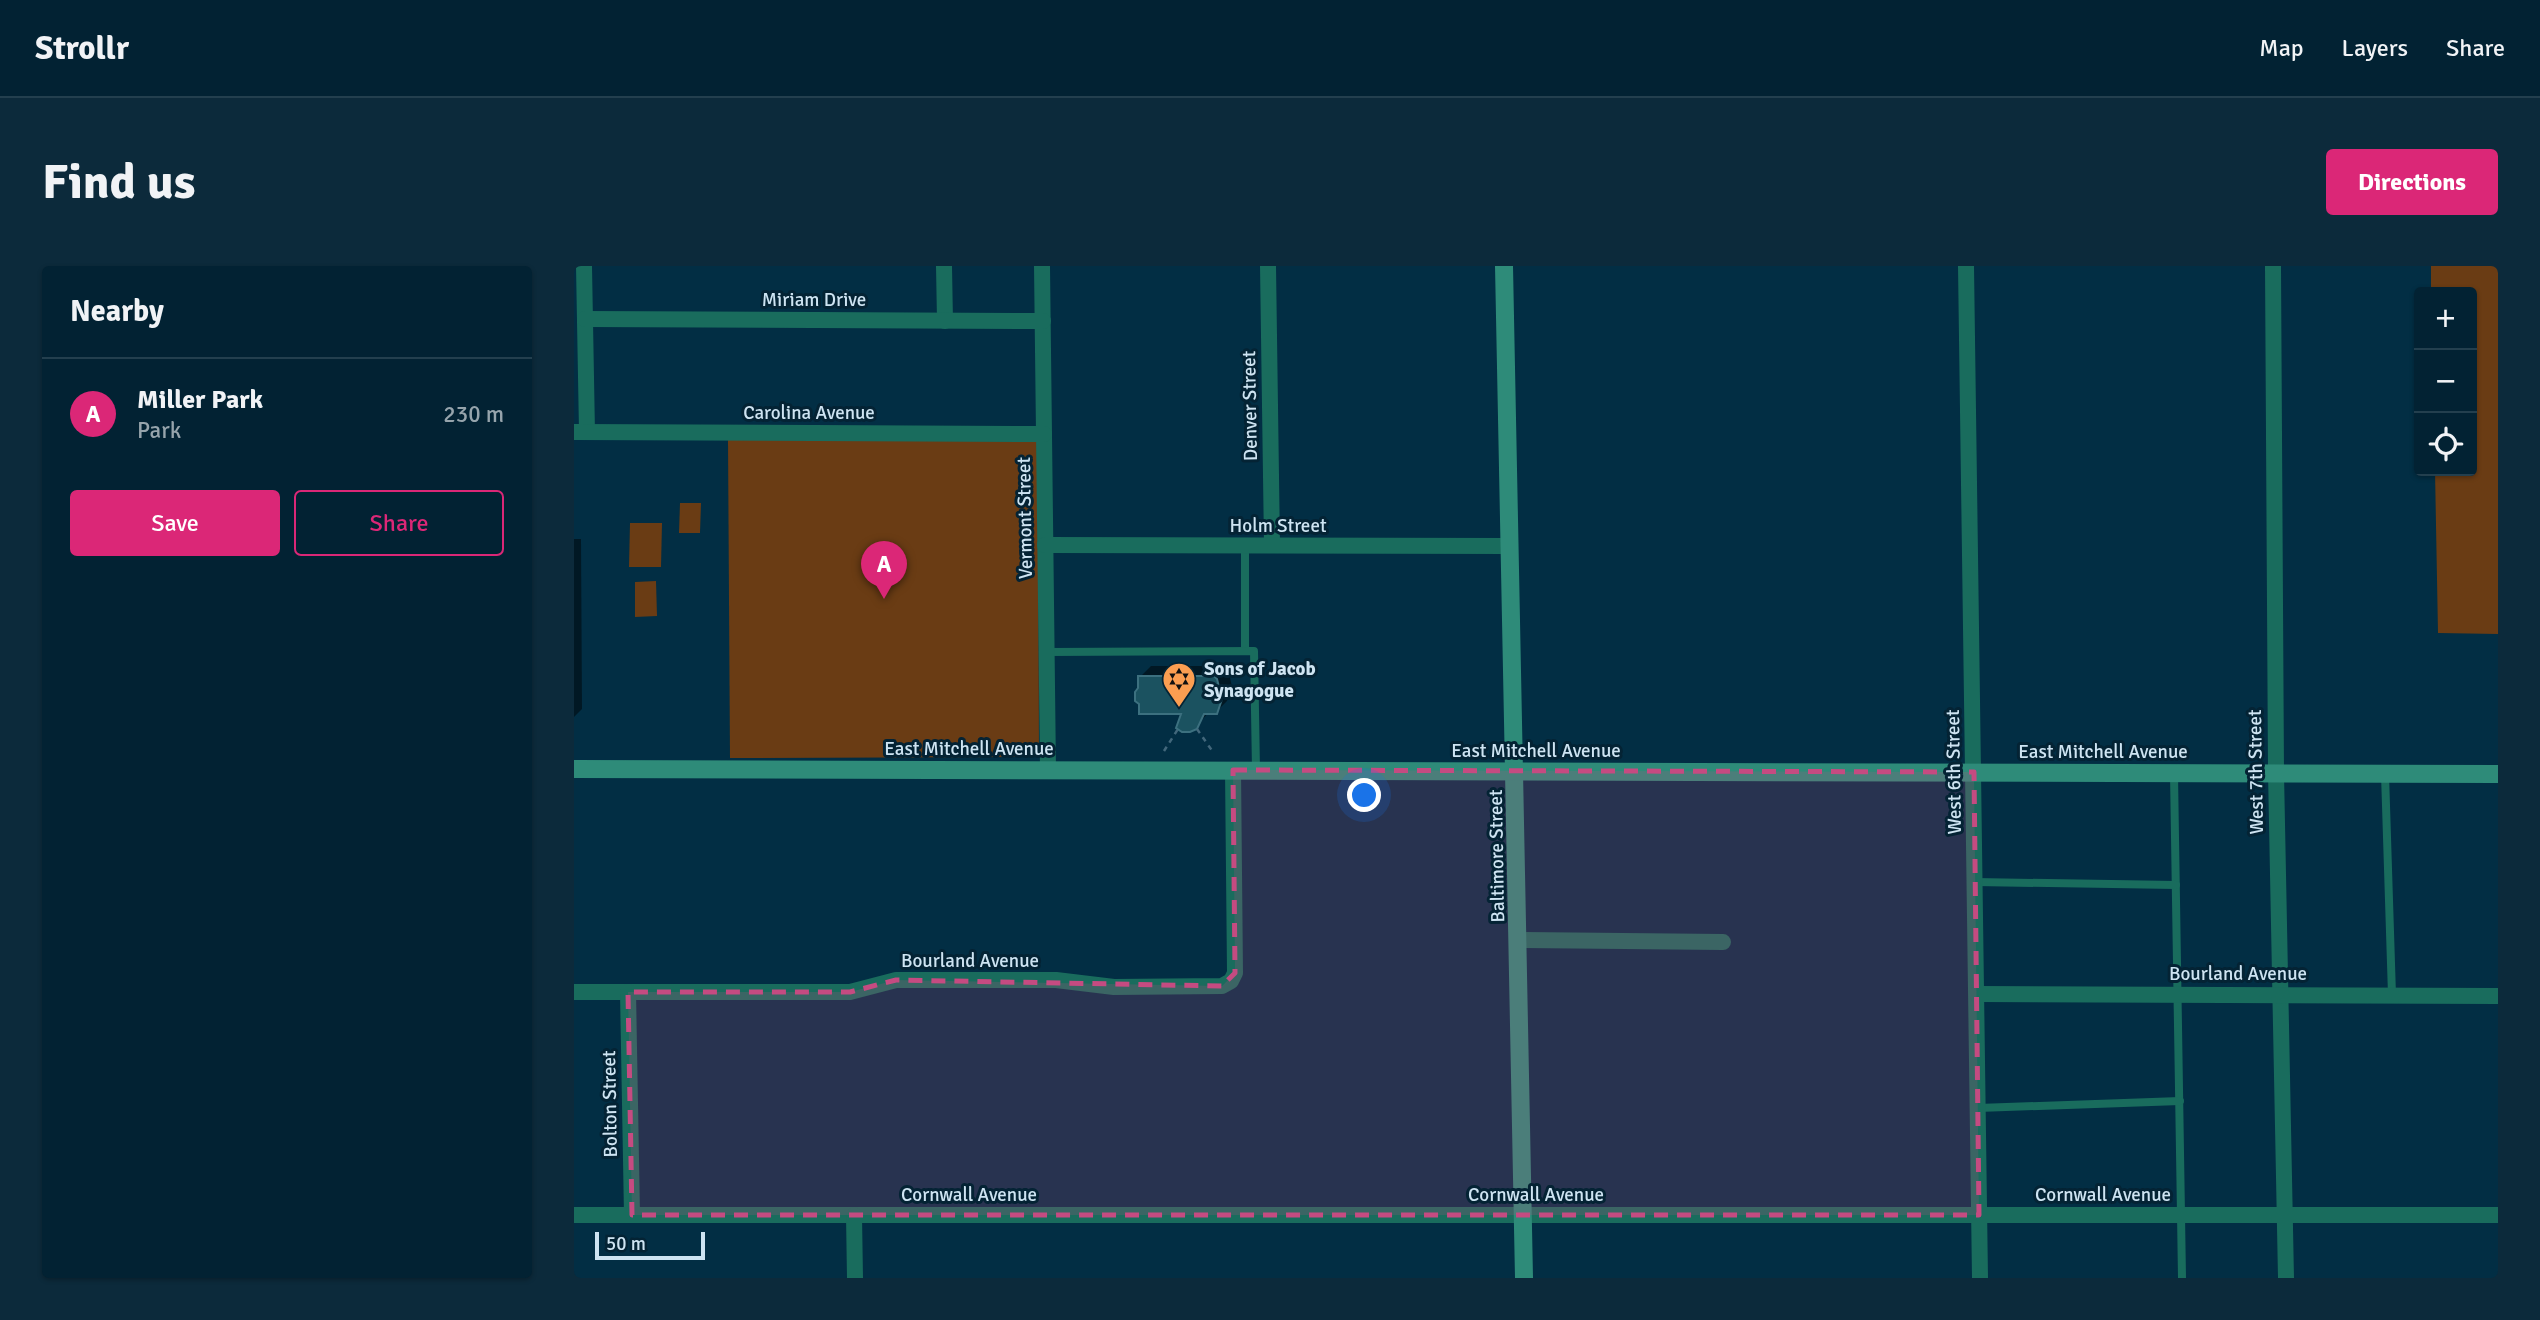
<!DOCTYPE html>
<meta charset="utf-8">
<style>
body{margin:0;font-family:Signika,sans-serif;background:#0c2a3b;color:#f1f3f6}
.controls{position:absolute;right:21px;top:21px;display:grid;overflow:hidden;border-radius:7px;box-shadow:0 2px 5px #0004}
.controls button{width:63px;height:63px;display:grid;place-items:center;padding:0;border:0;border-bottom:2px solid #233f4e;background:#022233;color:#f1f3f6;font:35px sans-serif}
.scale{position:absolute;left:21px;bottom:18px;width:110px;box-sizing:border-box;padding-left:7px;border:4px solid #cee4f2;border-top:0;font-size:19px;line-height:24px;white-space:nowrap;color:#cee4f2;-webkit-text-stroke:5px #042334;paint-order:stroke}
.you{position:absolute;left:791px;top:530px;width:24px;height:24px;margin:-18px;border:5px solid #fff;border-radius:50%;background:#1a73e8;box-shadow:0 0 0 10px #1a73e833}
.badge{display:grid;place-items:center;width:46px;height:46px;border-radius:50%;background:#db2777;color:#fff;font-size:23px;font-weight:700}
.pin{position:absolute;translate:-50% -58px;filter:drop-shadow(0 2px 4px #0008)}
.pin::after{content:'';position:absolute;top:37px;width:24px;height:21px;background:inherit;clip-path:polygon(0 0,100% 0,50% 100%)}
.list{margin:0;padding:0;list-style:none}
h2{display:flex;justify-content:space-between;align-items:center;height:91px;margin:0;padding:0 28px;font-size:30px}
h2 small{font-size:23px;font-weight:400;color:#96a4ac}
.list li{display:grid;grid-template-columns:46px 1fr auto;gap:21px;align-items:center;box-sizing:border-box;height:112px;padding:0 28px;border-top:2px solid #233f4e}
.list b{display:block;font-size:26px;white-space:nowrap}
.list p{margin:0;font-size:23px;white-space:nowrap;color:#96a4ac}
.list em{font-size:23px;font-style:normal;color:#96a4ac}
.actions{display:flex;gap:14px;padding:21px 28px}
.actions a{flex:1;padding:16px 0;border:2px solid #db2777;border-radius:7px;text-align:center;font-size:24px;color:#db2777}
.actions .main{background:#db2777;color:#fff}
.icon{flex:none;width:38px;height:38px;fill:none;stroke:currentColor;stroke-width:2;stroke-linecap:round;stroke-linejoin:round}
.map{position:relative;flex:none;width:1924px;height:1012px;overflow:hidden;border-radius:7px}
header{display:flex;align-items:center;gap:42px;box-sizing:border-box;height:98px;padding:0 35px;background:#022233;border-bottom:2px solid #233f4e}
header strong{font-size:33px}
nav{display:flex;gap:38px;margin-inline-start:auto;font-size:24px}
.intro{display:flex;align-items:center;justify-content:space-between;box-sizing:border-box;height:168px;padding:0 42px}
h1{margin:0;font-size:49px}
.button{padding:18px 32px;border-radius:7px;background:#db2777;color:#fff;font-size:24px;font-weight:700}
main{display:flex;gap:42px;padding:0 42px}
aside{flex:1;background:#022233;border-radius:7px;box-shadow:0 2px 5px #0004}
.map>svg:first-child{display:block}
.green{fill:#6a3c14}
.shadow{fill:#0007}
.building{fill:#1b5260;stroke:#3c707f;stroke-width:2}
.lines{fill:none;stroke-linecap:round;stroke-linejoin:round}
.path{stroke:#42677b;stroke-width:2.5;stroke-dasharray:5 5;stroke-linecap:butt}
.lane{stroke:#196c5d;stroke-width:8}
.street{stroke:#196c5d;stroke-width:16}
.secondary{stroke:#2e8b79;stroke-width:18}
.marked{fill:#c54b81;fill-opacity:0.2;stroke:#c54b81;stroke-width:5;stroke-dasharray:14 9;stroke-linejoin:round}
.labels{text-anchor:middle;stroke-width:6;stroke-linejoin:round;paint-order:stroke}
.street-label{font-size:19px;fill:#cee4f2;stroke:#042334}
.poi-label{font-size:19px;font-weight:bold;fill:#cee4f2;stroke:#042334;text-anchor:start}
</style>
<header>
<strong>Strollr</strong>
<nav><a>Map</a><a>Layers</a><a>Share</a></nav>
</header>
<div class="intro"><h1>Find us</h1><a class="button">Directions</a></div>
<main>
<aside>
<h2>Nearby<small></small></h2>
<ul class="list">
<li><span class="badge">A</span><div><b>Miller Park</b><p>Park</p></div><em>230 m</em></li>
</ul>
<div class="actions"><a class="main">Save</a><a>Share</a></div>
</aside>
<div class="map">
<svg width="1924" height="1012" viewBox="0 0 1924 1012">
<rect width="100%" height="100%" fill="#022e44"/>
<!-- green -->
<g class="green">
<path d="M1857,0h67v368l-60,-1 -3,-162h37v-179h-41z"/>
<path d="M154,174l310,1 1,316 -309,1z"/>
<path d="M106,237h21l-1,30h-21z"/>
<path d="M56,257h32l-1,44h-32z"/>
<path d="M82,315l1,35 -22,1v-35z"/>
</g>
<!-- shadow -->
<g class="shadow">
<path d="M0,273h7l1,170 -8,8z"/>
<path d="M577,400h74l3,2 4,19 -5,14 -11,11h-7l-15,17 -10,-17 -44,-23v-12z"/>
</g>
<!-- building -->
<path class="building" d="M564,410h76l3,3 5,20 -5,15h-13l-7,15 -7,3h-8l-6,-4 5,-14h-42v-10l-4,-3v-9l3,-4z"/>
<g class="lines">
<!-- path -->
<g class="path">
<path d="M623,463l16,23"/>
<path d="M590,485l14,-22"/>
</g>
<!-- lane -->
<g class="lane">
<path d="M671,280v105"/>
<path d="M473,386l207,-1 2,119"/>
<path d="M1600,508l8,504"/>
<path d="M1811,508l7,221"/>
<path d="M1401,616l201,3"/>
<path d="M1404,842l202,-7"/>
</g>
<!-- street -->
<g class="street">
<path d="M10,0l3,166"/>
<path d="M370,0l1,55"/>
<path d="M468,0l6,504"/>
<path d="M694,0l4,279"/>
<path d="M1392,0l14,1012"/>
<path d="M1699,0l3,507 10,505"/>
<path d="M11,53l458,2"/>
<path d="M0,166l470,2"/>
<path d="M471,279l465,1"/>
<path d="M944,674l205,2"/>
<path d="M0,726h276l46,-12h160l58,7 108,-1 9,-5 4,-8 -2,-203"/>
<path d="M54,726l4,223"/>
<path d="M1403,728l521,2"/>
<path d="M0,949h1924"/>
<path d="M280,949l1,63"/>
</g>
<!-- secondary -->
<g class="secondary">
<path d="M930,0l20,1012"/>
<path d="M0,503l1924,5"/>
</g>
</g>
<!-- marked area -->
<path class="marked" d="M659,504l741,2 5,443h-1347l-4,-223h222l46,-12 326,6 13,-13z"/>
<!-- icons -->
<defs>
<symbol id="synagogue-pin" viewBox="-11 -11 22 30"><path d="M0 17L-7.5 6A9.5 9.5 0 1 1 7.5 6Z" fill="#fb9e51" stroke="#042334"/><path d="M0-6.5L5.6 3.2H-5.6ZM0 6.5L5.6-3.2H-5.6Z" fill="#111"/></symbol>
</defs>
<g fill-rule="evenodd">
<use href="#synagogue-pin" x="586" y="394" width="38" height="52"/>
</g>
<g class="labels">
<!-- street labels -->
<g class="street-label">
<text x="240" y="40">Miriam Drive</text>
<text transform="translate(675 140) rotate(-91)" y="7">Denver Street</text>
<text x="235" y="153">Carolina Avenue</text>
<text transform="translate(450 252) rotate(-91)" y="7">Vermont Street</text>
<text x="704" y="266">Holm Street</text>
<text x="395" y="489">East Mitchell Avenue</text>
<text x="962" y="491">East Mitchell Avenue</text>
<text x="1529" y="492">East Mitchell Avenue</text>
<text transform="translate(1379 506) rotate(-91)" y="7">West 6th Street</text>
<text transform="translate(1681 506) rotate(-91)" y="7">West 7th Street</text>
<text transform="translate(922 590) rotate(-91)" y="7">Baltimore Street</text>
<text x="396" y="701">Bourland Avenue</text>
<text x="1664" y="714">Bourland Avenue</text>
<text transform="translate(35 838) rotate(-91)" y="7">Bolton Street</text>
<text x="395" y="935">Cornwall Avenue</text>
<text x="962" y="935">Cornwall Avenue</text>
<text x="1529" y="935">Cornwall Avenue</text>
</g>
<!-- poi labels -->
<g class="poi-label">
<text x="630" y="409">Sons of Jacob<tspan x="630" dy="22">Synagogue</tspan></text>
</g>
</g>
</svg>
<div class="controls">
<button>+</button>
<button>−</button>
<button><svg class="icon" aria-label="locate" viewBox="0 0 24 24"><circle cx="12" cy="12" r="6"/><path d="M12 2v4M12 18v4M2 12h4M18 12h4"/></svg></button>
</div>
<div class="scale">50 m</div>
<div class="you"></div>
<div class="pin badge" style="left:310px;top:333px">A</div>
</div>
</main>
